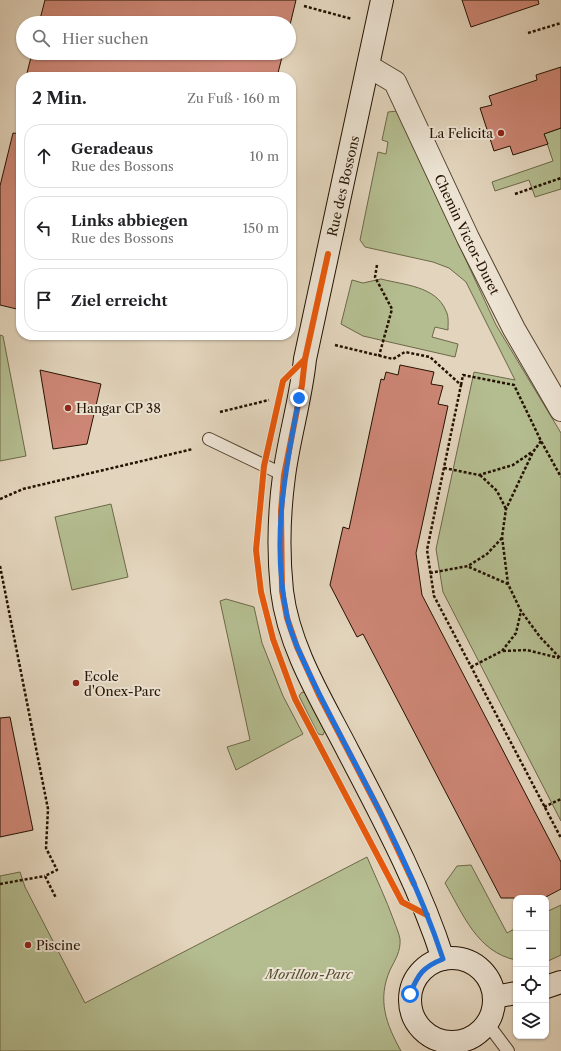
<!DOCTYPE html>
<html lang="de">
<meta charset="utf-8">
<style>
body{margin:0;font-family:"Libre Caslon Text",serif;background:#f2f2f2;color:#202124}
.controls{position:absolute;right:12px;bottom:12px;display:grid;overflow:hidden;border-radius:8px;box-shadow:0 1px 3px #0004}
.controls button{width:36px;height:36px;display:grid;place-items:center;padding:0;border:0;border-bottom:1px solid #e0e0e0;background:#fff;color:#202124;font:20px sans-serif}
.stop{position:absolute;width:12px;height:12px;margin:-9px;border:3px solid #1a73e8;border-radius:50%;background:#fff}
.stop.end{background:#1a73e8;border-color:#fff;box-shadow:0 1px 4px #0008}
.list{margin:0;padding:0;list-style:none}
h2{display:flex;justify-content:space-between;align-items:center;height:52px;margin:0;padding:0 16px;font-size:17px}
h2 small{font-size:13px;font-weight:400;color:#757577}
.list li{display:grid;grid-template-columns:26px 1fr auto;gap:12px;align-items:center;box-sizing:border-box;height:64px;margin:0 8px 8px;padding:0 8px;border:1px solid #e0e0e0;border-radius:16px}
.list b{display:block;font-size:15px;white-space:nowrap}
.list p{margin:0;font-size:13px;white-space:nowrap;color:#757577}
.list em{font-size:13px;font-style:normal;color:#757577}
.icon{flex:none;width:22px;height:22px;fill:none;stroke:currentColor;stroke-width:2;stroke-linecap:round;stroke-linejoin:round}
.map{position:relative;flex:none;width:561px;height:1051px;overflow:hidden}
.search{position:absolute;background:#fff;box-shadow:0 1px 3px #0004;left:16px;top:16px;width:280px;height:44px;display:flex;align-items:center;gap:10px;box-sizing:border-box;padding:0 14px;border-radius:22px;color:#757577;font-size:15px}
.panel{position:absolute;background:#fff;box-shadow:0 1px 3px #0004;left:16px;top:72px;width:280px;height:268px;border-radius:16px}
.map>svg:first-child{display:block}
.green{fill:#b4bd90;stroke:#6c6848}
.building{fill:#cd8675;stroke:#241200}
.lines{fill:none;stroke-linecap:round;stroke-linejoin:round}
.lane-casing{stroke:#54432f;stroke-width:14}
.street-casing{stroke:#54432f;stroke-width:24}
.secondary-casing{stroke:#241200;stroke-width:24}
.path{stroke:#241200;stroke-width:2.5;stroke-dasharray:3 2;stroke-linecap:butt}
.lane{stroke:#ede4d4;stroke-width:12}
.street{stroke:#ede4d4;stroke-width:22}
.secondary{stroke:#ede4d4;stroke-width:22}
.cycleway-casing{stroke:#ede4d4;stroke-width:8}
.cycleway{stroke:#e8590c;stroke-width:6}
.route{stroke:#1a73e8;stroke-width:5}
.poi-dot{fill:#8f2418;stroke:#ede4d4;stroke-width:1.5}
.labels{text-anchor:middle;stroke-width:4;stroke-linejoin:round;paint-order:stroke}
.poi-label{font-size:13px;fill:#241200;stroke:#ede4d4;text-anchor:start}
.street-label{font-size:13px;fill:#241200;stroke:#ede4d4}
.park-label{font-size:13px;font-style:italic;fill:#564e32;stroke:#ede4d4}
</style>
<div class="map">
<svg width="561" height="1051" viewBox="0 0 561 1051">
<rect width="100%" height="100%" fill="#e3d5bd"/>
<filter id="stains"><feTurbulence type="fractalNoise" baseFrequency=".005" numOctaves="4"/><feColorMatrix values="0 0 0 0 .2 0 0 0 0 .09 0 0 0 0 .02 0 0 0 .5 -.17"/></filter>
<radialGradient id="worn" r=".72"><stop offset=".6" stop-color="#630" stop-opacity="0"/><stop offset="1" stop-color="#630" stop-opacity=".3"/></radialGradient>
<!-- green -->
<g class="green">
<path d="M397,111l99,214 65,108v388l-118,-229 -7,-43 38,-177 41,8 -49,-98 -17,-14 -16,-6 -68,-15 -5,-7 18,-88 8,2 2,-12 -6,-2 6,-28z"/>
<path d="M561,128v61l-26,8 -6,-17 -34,11 -3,-9 61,-21 -9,-27z"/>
<path d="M381,279c23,6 55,7 65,32 3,5 2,13 2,19l-13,-3 -3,10 26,7 -3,13 -92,-21 -22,-12 11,-44 11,3z"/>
<path d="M0,335l3,1 23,120 -26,5z"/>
<path d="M111,504l17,73 -56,13 -17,-73z"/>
<path d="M226,599l28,8 8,36 21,53 20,38 -67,36 -9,-23 23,-7 -30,-139z"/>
<path d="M302,692l4,1 19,37 -2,5 -5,-1 -19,-38z"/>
<path d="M367,857c9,21 19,42 27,64 2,6 5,12 6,18 1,12 -5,21 -10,31 -13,30 -4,54 11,81h-401v-175l20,-4 5,15 60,116z"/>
<path d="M471,865l36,68 9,-5v32c-39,-8 -53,-46 -71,-77l12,-17z"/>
<path d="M561,905v50l-15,7v-50z"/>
</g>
<!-- building -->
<g class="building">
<path d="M45,0h251l-7,29v-6h-250z"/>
<path d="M462,0h76l1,4 -68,23z"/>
<path d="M32,53h251l-6,24h-251z"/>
<path d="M561,67v61l-17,6 4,10 -35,11 -3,-9 -16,5 -14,-43 12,-3 -3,-9 48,-16 -1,-5z"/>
<path d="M13,133l8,1v176l-21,-5v-119z"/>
<path d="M400,365l34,7 -3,12 12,2 -5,18 10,2 -32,147 6,42 139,267v27l-17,9h-43l-138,-264 -6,3 -27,-52 13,-58 6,2 32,-150 3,1 2,-8 12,3z"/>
<path d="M40,370l61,14 -14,60 -34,5z"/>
<path d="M10,717l23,113 -33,7v-119z"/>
</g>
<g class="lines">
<defs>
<g id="lane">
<path d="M209,439l75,36"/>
<path d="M487,1023l21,28"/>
</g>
<g id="street">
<path id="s1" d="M368,66l27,16 73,156 46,91 47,81"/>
</g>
<g id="secondary">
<path d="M382,0l-77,359c-4,40 -16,78 -21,117 -5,37 -6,77 -2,115 7,58 41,111 67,162 35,67 71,134 94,206"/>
<circle cx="452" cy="1000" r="42"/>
<path d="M546,987l15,-5"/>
<path d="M494,997l22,-4"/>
</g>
</defs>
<!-- lane casing -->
<use href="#lane" class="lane-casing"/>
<!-- street casing -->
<use href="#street" class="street-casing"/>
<!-- secondary casing -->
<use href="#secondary" class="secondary-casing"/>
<!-- path -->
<g class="path">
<path d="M304,6l48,13"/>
<path d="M528,33l33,-10"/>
<path d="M515,194l46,-16"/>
<path d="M377,265l-2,12 17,32 -13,47"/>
<path d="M335,345l58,14 12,-7 25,5 31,28 -34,165 7,46 127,242"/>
<path d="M461,385l2,-10 51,10 27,56 20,36"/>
<path d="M220,412l49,-12"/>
<path d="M541,441l-8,11 -27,57 -4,28 6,47 13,27 19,26 21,22"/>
<path d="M444,468l35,7 34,-10 19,-13"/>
<path d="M480,475l17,16 9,18"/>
<path d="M0,499l23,-10 170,-40"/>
<path d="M0,566l48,243 -2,39 11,22 -12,6 11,22"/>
<path d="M469,567l39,17"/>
<path d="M430,573l38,-7 19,-12 15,-16"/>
<path d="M503,651l24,-1 32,8"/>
<path d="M471,667l31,-16 14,-18 5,-22"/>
<path d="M544,807l17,-8"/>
<path d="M0,884l45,-8"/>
</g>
<!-- lane -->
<use href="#lane" class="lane"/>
<!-- street -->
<use href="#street" class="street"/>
<!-- secondary -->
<use href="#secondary" class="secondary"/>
<defs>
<g id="cycleway">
<path d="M328,254l-23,105 -3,26 -18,90 -3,36 1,80 5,27 10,29 22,48 61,117 34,72"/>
<path d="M305,359l-22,22 -19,85 -8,84 5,42 12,47 22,60 107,203 25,13"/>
</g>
</defs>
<!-- cycleway casing -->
<use href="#cycleway" class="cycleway-casing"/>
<!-- cycleway -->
<use href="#cycleway" class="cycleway"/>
</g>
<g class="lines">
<!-- route -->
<path class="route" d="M299,398c-14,74 -28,142 -12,218 3,16 10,31 17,46 13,29 28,57 43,86 36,68 72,138 96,211 -20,8 -25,15 -33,35"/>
</g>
<!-- markers -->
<g class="poi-dot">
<circle cx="501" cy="133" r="4"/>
<circle cx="68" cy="408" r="4"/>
<circle cx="76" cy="683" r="4"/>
<circle cx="28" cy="945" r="4"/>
</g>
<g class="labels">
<!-- poi labels -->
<g class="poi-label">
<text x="493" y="138" text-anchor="end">La Felicita</text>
<text x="76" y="413">Hangar CP 38</text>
<text x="84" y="681">Ecole<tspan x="84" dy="15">d'Onex-Parc</tspan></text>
<text x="36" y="950">Piscine</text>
</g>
<!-- street labels -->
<g class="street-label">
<text transform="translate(343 186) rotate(-77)" y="5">Rue des Bossons</text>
<text dy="5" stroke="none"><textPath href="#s1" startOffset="200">Chemin Victor-Duret</textPath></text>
</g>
<!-- park labels -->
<g class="park-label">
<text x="309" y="979">Morillon-Parc</text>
</g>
</g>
<rect width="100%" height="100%" filter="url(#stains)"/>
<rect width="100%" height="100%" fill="url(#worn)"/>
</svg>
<div class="controls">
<button>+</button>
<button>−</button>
<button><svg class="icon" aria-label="locate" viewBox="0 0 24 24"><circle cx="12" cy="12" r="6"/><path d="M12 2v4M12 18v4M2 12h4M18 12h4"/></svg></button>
<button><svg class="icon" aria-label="layers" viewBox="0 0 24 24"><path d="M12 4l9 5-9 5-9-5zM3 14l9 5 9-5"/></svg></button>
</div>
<div class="stop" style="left:410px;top:994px"></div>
<div class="stop end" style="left:299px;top:398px"></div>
<div class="search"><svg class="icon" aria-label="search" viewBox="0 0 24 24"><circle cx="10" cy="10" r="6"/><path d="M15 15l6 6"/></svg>Hier suchen</div>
<section class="panel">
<h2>2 Min.<small>Zu Fuß · 160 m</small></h2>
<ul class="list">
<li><svg class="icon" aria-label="ahead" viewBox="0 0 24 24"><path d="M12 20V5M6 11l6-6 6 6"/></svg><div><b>Geradeaus</b><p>Rue des Bossons</p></div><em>10 m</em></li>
<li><svg class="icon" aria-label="left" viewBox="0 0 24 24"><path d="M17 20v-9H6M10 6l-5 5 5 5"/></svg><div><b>Links abbiegen</b><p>Rue des Bossons</p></div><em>150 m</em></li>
<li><svg class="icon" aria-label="arrive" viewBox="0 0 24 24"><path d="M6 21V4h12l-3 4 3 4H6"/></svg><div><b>Ziel erreicht</b></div></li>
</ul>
</section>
</div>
